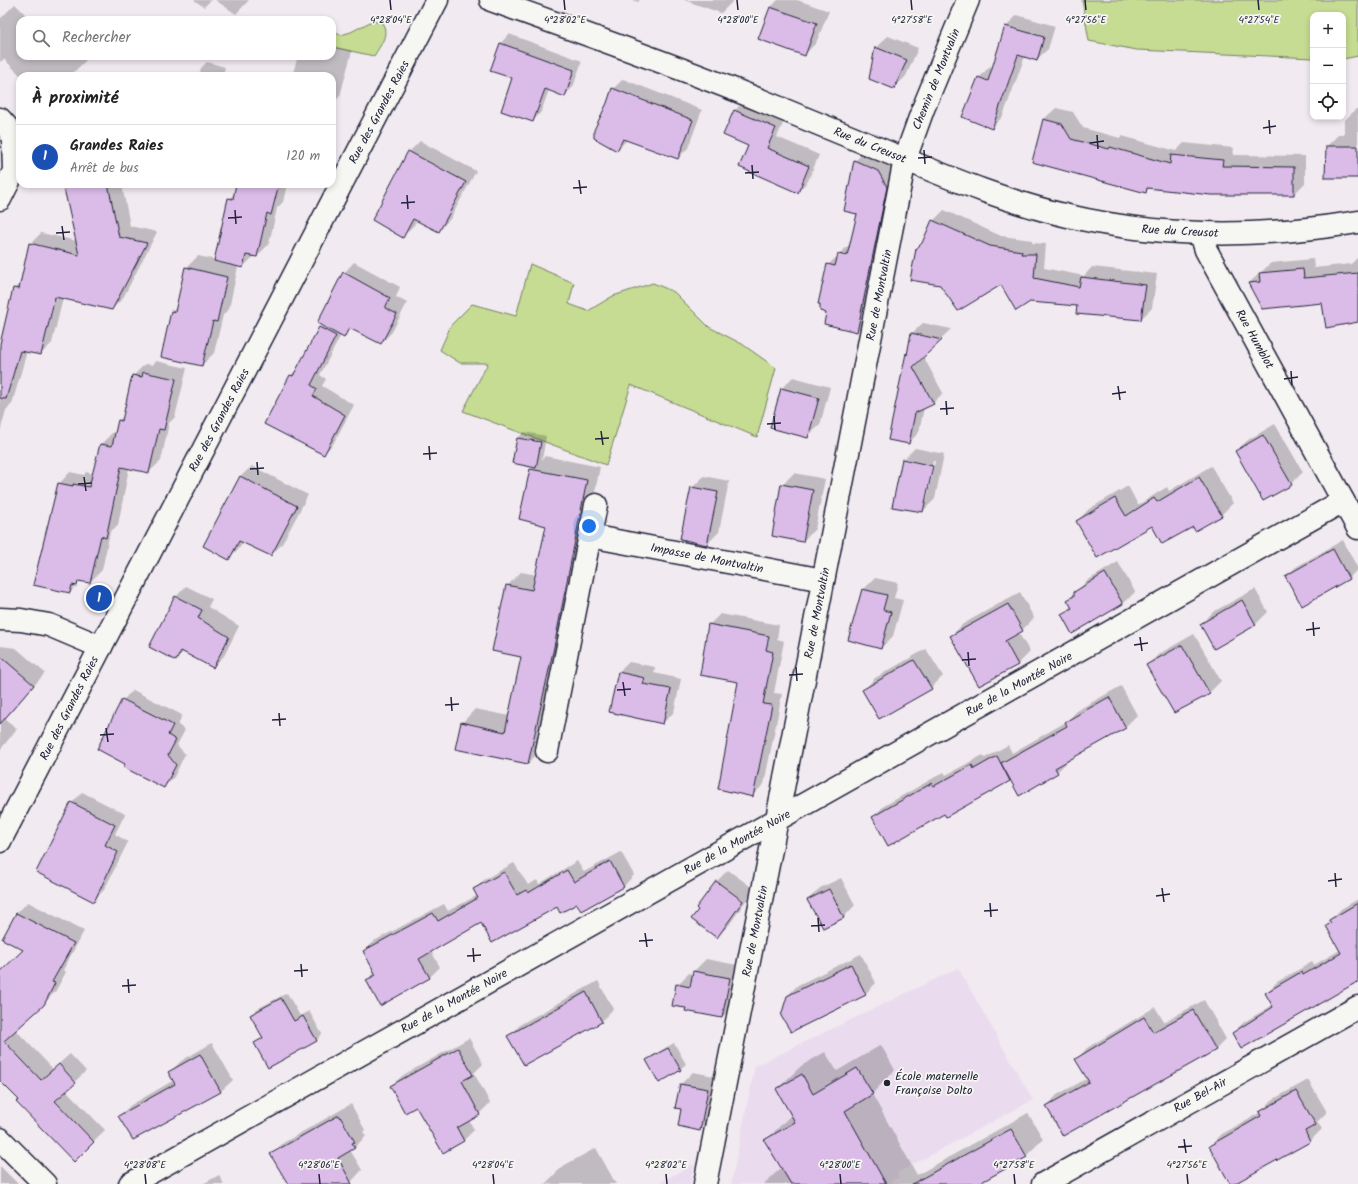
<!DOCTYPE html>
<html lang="fr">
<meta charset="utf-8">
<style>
body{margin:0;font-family:Kalam,sans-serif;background:#f2f2f2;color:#222}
.controls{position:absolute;right:12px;top:12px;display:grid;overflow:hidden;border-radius:8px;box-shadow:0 2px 6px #0003}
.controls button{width:36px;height:36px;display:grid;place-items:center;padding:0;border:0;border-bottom:1px solid #e0e0e0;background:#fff;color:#222;font:20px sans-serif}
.you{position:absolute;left:589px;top:526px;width:14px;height:14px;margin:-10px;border:3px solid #fff;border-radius:50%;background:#1a73e8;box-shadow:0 0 0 6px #1a73e833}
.badge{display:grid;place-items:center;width:26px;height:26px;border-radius:50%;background:#22223b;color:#fff;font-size:13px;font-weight:700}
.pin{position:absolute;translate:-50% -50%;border:2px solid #fff;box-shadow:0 1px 4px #0006}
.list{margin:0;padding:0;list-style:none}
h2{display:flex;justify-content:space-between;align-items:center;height:52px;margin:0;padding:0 16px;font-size:17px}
h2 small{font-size:13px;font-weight:400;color:#767676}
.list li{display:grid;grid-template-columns:26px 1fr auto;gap:12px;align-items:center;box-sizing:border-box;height:64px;padding:0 16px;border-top:1px solid #e0e0e0}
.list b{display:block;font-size:15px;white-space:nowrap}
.list p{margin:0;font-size:13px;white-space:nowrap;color:#767676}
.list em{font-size:13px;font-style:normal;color:#767676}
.icon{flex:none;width:22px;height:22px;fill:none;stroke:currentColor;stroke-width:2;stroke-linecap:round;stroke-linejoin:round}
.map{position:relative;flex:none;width:1358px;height:1184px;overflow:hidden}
.search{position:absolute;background:#fff;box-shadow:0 2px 6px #0003;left:16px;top:16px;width:320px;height:44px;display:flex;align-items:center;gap:10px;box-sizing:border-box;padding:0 14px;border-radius:12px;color:#767676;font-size:15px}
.panel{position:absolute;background:#fff;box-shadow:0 2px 6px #0003;left:16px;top:72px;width:320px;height:116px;border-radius:12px}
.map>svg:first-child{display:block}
.built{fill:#eadcee}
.green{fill:#c5dc92;stroke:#747f66}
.shadow{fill:#0003;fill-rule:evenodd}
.building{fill:#dbbce8;stroke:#22223b}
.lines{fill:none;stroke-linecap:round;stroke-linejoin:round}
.minor-casing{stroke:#22223b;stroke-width:25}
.minor{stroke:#f6f6f2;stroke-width:22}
.ticks{fill:none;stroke:#22223b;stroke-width:1.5}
.poi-dot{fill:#22223b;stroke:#f6f6f2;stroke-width:1.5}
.labels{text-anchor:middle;stroke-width:3.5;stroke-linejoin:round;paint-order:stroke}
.street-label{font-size:12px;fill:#22223b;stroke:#f6f6f2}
.poi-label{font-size:12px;fill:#22223b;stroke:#f6f6f2;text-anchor:start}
.ticks-label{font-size:10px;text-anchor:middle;fill:#22223b;stroke:#f6f6f2;stroke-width:3.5;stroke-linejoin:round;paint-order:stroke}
</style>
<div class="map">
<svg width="1358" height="1184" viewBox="0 0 1358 1184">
<rect width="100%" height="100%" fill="#f1eaf0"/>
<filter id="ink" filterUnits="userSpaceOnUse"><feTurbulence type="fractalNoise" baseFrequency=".025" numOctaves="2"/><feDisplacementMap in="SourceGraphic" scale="8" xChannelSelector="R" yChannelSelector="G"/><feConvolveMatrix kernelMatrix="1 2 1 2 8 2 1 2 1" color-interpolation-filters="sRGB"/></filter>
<g filter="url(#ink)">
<!-- built -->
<g class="built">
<path d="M958,968l75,132 -136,73 2,4 -8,4 2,3h-162l24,-118z"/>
<path d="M694,1164l-4,20h-33z"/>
</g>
<!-- green -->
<g class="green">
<path d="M1082,0h276v56l-15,3v-44h-30v43l-176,-8 -48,-9z"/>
<path d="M372,21l10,2c8,11 -2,23 -8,33l-42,-9v-15l9,3 10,-3z"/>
<path d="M530,264l44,19 -5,21 19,7 25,-15 40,-13 21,9 35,35 33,17 34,24 -19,69 -126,-52 -25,80 -143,-54 25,-48h-28l-20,-13 11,-25 21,-21 44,12z"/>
</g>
<!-- shadow -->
<g class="shadow">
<path d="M194,0h17l-7,7z"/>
<path d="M215,0h34l-13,14z"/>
<path d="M631,0h9l-2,2z"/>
<path d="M684,0h50l-13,13z"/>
<path d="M778,0h19l32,11 -13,32 -12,12 -45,-17 12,-31z"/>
<path d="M15,4l16,16h-11v36h70l-20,20h-49l-17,-17 -4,3v-43z"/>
<path d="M1017,15l38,11 -7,23 -12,11 -11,-4 -22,60 -11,12 -13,-50 11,-12 3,2 13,-41z"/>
<path d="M509,34l73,27 -9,26 -9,9 -15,-6 -8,22 -8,9 -20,-43 -22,-8 10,-27z"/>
<path d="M888,36l30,12 -12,28 -12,12 -18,-40z"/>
<path d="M332,46l20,5 -12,45 -8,8v-28h-40l6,-20h34z"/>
<path d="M207,62l18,5 -2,9h-24l2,-8z"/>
<path d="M623,79l79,31 -14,38 -10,10 -51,-18 -10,10 -9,-47 5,-14z"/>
<path d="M746,100l40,17 -9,20 42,18 -11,26 -10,11 -48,-47 -15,-35z"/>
<path d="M1056,108l17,4 10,16 37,10 2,-2 54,15 8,-8 50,5 -1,7 72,1v27l-11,11 -144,-7 -5,5 -112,-31 11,-42z"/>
<path d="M1356,109h2v68h-32l1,-31 12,-12h5v-13z"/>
<path d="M420,141l56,30 -26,48 -11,11 -22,-10 -3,5 -11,11 6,-84z"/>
<path d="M866,150l23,10 9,15 -30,144 -11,12 -30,-19 1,-47 23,-22 7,-29 -3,-53z"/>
<path d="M64,184h61l-3,1 8,41 27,6 -34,66 -11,11 -49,-11 -11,45 -11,11 -14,-3 -15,53 -6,6 -6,22v-87l14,-56 7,-7 9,-38 11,-11 36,8z"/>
<path d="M237,184h50l-4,18 -6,6 -8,36 -12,12h-3l-11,11 -5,-1 -9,43 -6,6 -9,38 -12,12 -30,-53 5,-5 9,-39 12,-12 18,4 13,-61 7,-7z"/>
<path d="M944,210l57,26 31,4v3l14,1 -2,24 40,8 8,-9 65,7 -5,34 -11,11 -63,-13 -77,-22 -78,-41 10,-22z"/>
<path d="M1358,257v64l-35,-19 -74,-19 22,-20 42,-4 1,9 37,-4z"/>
<path d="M354,262l46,25 -4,10 11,6 -15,29 -11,11 -29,-15 -9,8 -2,-1 -21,40 6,4 -4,7 32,19 -21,39 -9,10 -58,-30 25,-49 7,-6 24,-44 22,-52z"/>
<path d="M923,323l28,6 -28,27 20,37 -10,10 -9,5 -5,24 -10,11 -20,-4 18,-85 2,-2 3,-19z"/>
<path d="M156,361l31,7 -12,49 -6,6 -8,38 -12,11 -20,-4 -11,57 -8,7 -8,38 -12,12 -8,-2 -12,12 -11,-108 11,-12 14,3 2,-3 8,2 7,-30 12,-12 3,1 3,-13 6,-5 8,-39 12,-12 7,1z"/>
<path d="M793,377l37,10 -10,38 -12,11 -27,-47z"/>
<path d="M1275,424l28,48 -12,12 -55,-33 12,-11z"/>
<path d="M524,432l22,4 -4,24 3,-4 55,11 -58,282 -14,14 -66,-40 13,-14 35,7 12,-60 -15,-70 14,-14 16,3 10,-50 -16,-55 3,-3 -21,-4 5,-25z"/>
<path d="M915,448l29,6 -9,45 -12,12 -20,-51zM933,461h2l-8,38h-2z"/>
<path d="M252,466l56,29 -26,49 -11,11 -28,-14 -3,6 -11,11 11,-81z"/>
<path d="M1211,466l22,37 -12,12 -28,11 -116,-5 12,-12 39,-23 10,19 29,-18 2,4z"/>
<path d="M794,473l31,6 -10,50 -12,12 -21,-56z"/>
<path d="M704,476l25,5 -10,51 -12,12 -15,-56z"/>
<path d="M1343,540l15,29 -9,9 -47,27 -16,-29 10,-9z"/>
<path d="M1118,562l17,30 -12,12 -51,29 -10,-18 9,-9 -3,-6 19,-19z"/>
<path d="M875,578l23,5 -4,15 9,2 -10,36 -12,12 -18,-58z"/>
<path d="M186,586l26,13 -4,8 31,19 -15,30 -11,11 -29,-16 -8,9v-63z"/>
<path d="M1255,589l13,23 -12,12 -42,24 -13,-24 12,-12z"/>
<path d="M1020,592l14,26 -12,12 -4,2 12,20 -12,12 -39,21 -28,-49 12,-12z"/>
<path d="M720,614l59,11 -2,14 7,2 -10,52 8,1 -18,90 -11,11 -14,-114 -30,-56z"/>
<path d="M1194,634l27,47 -12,12 -62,-28 12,-11z"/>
<path d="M0,646l16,2 29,25 -40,46 12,10 -17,21z"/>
<path d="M926,649l17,27 -12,12 -67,2 11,-12z"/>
<path d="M629,662l26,5 -1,6 27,6 -7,33 -11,11 -45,-50z"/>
<path d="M1121,686l16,29 -12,12 -57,32 1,1 -12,12 -46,7 -67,33 -71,5 11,-11 60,-34 2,3 37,-20 2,3 23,-13 4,8 54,-31 12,-12z"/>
<path d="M133,690l49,25 -4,10 7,5 -8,15 8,9 -11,23 -10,10 -38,-24 -3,-63z"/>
<path d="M82,792l43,22 -10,20 13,8 -24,48 -11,11 -21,-98z"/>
<path d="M621,852l13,23 -10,11 -43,24 -4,-7 -20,3 -76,16 -50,29 9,16 -10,10 -50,28 -13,-25 8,-8 -11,-20 10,-11 70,-37 4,7 30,-16 -3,-6 10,-10 29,-16 14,22 9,-5 2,4 38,-23 7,11z"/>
<path d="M728,870l26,19 -25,36 -12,12 -1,-55z"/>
<path d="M841,878l14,27 -11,12 -20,10 -16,-27 12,-12z"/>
<path d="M1358,899v81l-125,53 11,-11 29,-17 -7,-12 11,-11 35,-20 2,3 26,-15 -13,-24 4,-4 -1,-2 11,-11z"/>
<path d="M28,902l56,29 -21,39 3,2 -11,20 -12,12 -43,-5v-26l24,-23 -20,-11 13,-26z"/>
<path d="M861,954l15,29 -11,11 -78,2 11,-11z"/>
<path d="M706,959l36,7 -8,39 -12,12 -35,-10 -10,-22 12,-12 5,1v-3z"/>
<path d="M598,981l15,28 -11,12 -78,42 -15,-27 12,-12z"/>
<path d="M287,993l13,23 9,-5 13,23 -5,6 -48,27 -14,-23 8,-8 -12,-21 6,-6z"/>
<path d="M1204,1000l22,39 -10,10 -169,57 10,-11 31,-17 -11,-19 10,-11 68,-41 9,15z"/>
<path d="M10,1024l43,45 17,-15 16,17 -20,19 39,40 -31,30 -54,-60 -20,-20v-46z"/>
<path d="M469,1038l14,26 -9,9 16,30 -11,11 -10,6 5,10 -10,10 -21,12 -27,-46 -25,-20 11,-10z"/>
<path d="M212,1043l21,37 -12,11 -88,48 -14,-23 12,-11 43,-25 -4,-8 11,-11z"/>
<path d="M674,1043l12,21 -6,5 -33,-8 6,-6z"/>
<path d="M881,1045l14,25 -23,24 45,81 111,-62 15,26 -17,17 -50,28h-212l18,-17 -16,-27 26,-26 -15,-25 24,-23 24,-14 12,19z"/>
<path d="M693,1072l26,5 -8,41 -12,12 -17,-21 -6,-2 5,-23z"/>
<path d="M1308,1080l19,32 -10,10 5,7 -12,12 -79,43 -21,-38 12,-12 39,-22 11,-12z"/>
<path d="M351,1104l14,26 -2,2 3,4 -11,11 -5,3 12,20 -11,12 -5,2h-32l-42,-30 11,-11z"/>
<path d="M596,1148l20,36h-71l18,-18z"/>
<path d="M0,1166l18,18h-18z"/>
<path d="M219,1175l5,9h-21z"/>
</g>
<!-- building -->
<g class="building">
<path d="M770,7l47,16 -12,33 -47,-17z"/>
<path d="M1005,26l39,11 -7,24 -19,-6 -26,74 -30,-12 16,-40 10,4z"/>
<path d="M500,43l74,27 -9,27 -20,-8 -12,33 -32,-11 11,-33 -22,-7z"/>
<path d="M875,47l32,13 -13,29 -25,-10z"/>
<path d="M612,88l81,32 -15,39 -55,-20 -6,12 -23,-13v-8l13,-27z"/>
<path d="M734,110l42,18 -9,20 42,18 -11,27 -59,-26 9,-21 -25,-11z"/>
<path d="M1043,119l19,5 9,15 38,10 1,-2 60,17 1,-9 52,5 -1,6 72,1v28h-83l-64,-7 -1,5 -114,-31z"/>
<path d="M1326,146h32v32h-33z"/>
<path d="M408,151l58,31 -27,50 -26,-13 -10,19 -31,-18z"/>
<path d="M854,160l24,11 9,16 -30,145 -33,-8 2,-11 -6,-2v-7h-2l9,-40 8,2 3,-12 9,2 10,-42 -13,-3z"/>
<path d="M63,184h45l11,53 28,6 -35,67 -57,-13 -14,58 -21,-4 -14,48 -6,-1v-54l13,-56 6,1 10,-46 50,12z"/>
<path d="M236,184h43l-8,31 -4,-2 -10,44 -11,-2 -3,13 -29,-7 14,-63 5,1z"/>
<path d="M932,220l58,26 32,5 -1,3h15l-2,24 45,9 2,-10 65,8 -5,35 -65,-6 1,-8 -47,-4 -14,9 -15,-26 -43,26 -18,-26 -30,-5 6,-31 6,-6z"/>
<path d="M185,267l42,10 -10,45 -4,-1 -11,45 -41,-9 10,-46 4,1z"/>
<path d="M1303,269l1,9 54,-5v49l-32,6 -4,-25 -60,6 -14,-26 12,-1 -1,-9z"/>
<path d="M343,272l47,26 -5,10 12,6 -16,30 -32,-16 -5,10 -27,-15z"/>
<path d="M319,327l17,9 -25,49 6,4 -4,7 32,19 -21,40 -60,-31 26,-49 3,1z"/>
<path d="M911,333l31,7 -29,27 21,37 -19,9 -6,31 -21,-4 18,-87 1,2z"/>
<path d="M143,372l33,7 -12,51 -5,-1 -10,44 -28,-6 -15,71 -5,-2 -11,47 -12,-2 -1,5 -5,-1 -2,8 -37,-8 25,-102 15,3v-2l16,3 11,-43 12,2 6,-26 4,1 10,-46 10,2z"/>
<path d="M781,388l38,10 -11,40 -38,-10z"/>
<path d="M1263,435l29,50 -29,16 -28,-50z"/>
<path d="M517,438l24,4 -5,26 -24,-5z"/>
<path d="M902,459l31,7 -10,46 -31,-5z"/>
<path d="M530,469l57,11 -33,167 -26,117 -73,-15 6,-27 44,10 16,-75 -29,-6 14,-66 26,5 14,-64 -27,-7z"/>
<path d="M240,476l57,30 -26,50 -32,-15 -10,19 -26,-14z"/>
<path d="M1199,477l23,39 -27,15 -2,-4 -31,17 -10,-18 -55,32 -21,-37 39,-23 11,18 28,-18 3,4z"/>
<path d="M781,484l32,6 -10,52 -31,-6z"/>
<path d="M691,487l27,5 -11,53 -27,-6z"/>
<path d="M1333,549l16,30 -47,27 -17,-30z"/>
<path d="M1105,573l18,31 -51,30 -11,-20 11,-6 -5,-8 7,-4v-4z"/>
<path d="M862,589l25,6 -4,15 8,2 -10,37 -33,-9z"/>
<path d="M175,596l27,14 -4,8 31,19 -16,31 -32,-17 -5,10 -27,-14z"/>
<path d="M1242,600l14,25 -42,24 -14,-25z"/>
<path d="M1008,604l15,27 -18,10 13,24 -39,21 -29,-50z"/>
<path d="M708,624l61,12 -3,14 7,2 -10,52 9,1 -19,92 -35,-8 20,-107 -38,-7z"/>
<path d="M1182,645l28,49 -36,19 -28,-48z"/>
<path d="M0,656l34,29 -34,39z"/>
<path d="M914,660l18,29 -53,30 -17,-29z"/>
<path d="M618,672l27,6 -2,6 28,5 -8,35 -54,-12z"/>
<path d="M1109,697l17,31 -71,40 3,5 -39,23 -18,-33 66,-37 -2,-4z"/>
<path d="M122,699l51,26 -5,10 8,5 -8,15 8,10 -12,23 -41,-21 2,-3 -28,-15z"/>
<path d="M997,756l13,25 -64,36 -2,-3 -56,32 -16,-29 60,-34 2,3 38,-21 2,4z"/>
<path d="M71,802l44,23 -10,20 13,7 -24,50 -58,-30z"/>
<path d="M610,861l14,26 -43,24 -4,-7 -17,9 -3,-6 -65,36 -11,-20 -62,36 11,19 -50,28 -14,-26 10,-5 -13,-24 70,-38 5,8 40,-23 -5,-9 31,-17 13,23 9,-5 2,3 39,-23 7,12z"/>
<path d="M716,881l27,20 -26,37 -26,-19 7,-9 -2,-2z"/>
<path d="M829,889l15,29 -21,10 -16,-28z"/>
<path d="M1358,903v80l-1,-1 -116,67 -9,-16 41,-26 -8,-14 36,-21 2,3 38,-22 -15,-27 5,-3 -2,-3z"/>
<path d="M16,913l58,30 -22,39 3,1 -11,22 -40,36 37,39 18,-16 17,19 -21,18 39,41 -20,20 -58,-60 3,-2 -19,-19v-109l23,-22 -21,-11z"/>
<path d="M851,964l15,31 -75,37 -10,-16 6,-20z"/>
<path d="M693,971l37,7 -8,40 -37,-7 1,-3 -14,-2 4,-22 14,3z"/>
<path d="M586,992l16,30 -78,43 -17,-29z"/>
<path d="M281,998l13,23 9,-5 14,25 -49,27 -14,-25 9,-5 -13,-23z"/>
<path d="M1193,1010l23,40 -153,86 -17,-30 43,-24 -14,-23 69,-42 9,15z"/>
<path d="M458,1048l15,27 -11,6 18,34 -23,13 7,13 -21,12 -27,-46 -11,6 -15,-27z"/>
<path d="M668,1048l13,22 -22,13 -13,-23z"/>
<path d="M200,1054l21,38 -88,48 -15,-24 57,-32 -7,-12z"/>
<path d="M857,1068l16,26 -28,17 41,73h-95l-27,-44 31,-18 -19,-33 26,-15 11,20z"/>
<path d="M680,1084l28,5 -8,42 -22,-5 3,-17 -6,-1z"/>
<path d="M1296,1091l20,34 -11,6 5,11 -76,42h-4l-21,-38 52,-30 -2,-4z"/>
<path d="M339,1115l16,27 -3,1 3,5 -17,10 14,26h-64l-18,-30z"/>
<path d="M1011,1129l16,28 -49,27h-66z"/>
</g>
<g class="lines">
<defs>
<g id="minor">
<path d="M491,0c91,33 184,65 274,102 46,19 93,38 139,57 53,22 107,44 164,57 95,22 193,22 290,6"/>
<path d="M0,119l8,9 5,11 1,32 -14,28"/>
<path d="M1201,234l5,16 152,278"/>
<path d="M590,536l233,44"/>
<path d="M0,619l21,1 28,5 52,22"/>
<path d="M547,751l49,-246"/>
<path d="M0,841l437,-841"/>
<path d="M0,1139l45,45"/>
<path d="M130,1184l1213,-683"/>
<path d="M705,1184l72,-365 128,-660 18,-50 45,-109"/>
<path d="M1043,1184l315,-177"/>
</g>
</defs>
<!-- minor casing -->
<use href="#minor" class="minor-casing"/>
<!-- minor -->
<use href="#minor" class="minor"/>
</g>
</g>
<!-- ticks -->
<path class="ticks" d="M390,0l1,10M564,0l1,10M737,0l1,10M911,0l1,10M1085,0l1,10M1258,0l1,10M1269,120l1,14M1263,128l13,-2M1097,135l1,14M1090,143l14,-2M924,150l1,14M918,158l14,-1M752,165l1,14M745,173l14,-1M579,180l2,14M573,188l14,-1M407,195l1,14M401,203l14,-1M235,210l1,14M228,218l14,-1M62,226l2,14M56,233l14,-1M1291,371l1,14M1284,379l14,-2M1118,386l2,14M1112,394l14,-2M946,401l1,14M940,409l14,-1M774,416l1,14M767,424l14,-1M601,431l2,14M595,439l14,-1M429,446l1,14M423,454l14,-1M257,462l1,13M250,469l14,-1M84,477l2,14M78,484l14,-1M1313,622l1,14M1306,630l14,-2M1140,637l2,14M1134,645l14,-2M968,652l1,14M962,660l14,-1M796,667l1,14M789,675l14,-1M623,682l2,14M617,690l14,-1M451,697l1,14M445,705l14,-1M279,713l1,13M272,720l14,-1M106,728l2,14M100,735l14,-1M1335,873l1,14M1328,881l14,-2M1162,888l2,14M1156,896l14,-2M990,903l1,14M984,911l14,-1M818,918l1,14M811,926l14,-1M645,933l2,14M639,941l14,-1M473,948l1,14M467,956l14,-1M301,964l1,13M294,971l14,-1M128,979l1,14M122,986l14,-1M1184,1139l2,14M1178,1147l14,-1M145,1174l1,10M319,1174l1,10M493,1174l1,10M666,1174l1,10M840,1174l1,10M1014,1174l1,10M1187,1174l1,10"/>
<!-- markers -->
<circle class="poi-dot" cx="887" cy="1083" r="4"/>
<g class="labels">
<!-- street labels -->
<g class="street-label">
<text transform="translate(936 79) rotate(-68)" y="4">Chemin de Montvalin</text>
<text transform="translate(379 112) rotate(-62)" y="4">Rue des Grandes Raies</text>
<text transform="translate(870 145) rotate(22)" y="4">Rue du Creusot</text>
<text transform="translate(1180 231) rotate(3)" y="4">Rue du Creusot</text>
<text transform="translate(879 295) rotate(-79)" y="4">Rue de Montvaltin</text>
<text transform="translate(1255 339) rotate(61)" y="4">Rue Humblot</text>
<text transform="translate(219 420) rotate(-62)" y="4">Rue des Grandes Raies</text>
<text transform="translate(707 558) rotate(11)" y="4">Impasse de Montvaltin</text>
<text transform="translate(817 613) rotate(-79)" y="4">Rue de Montvaltin</text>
<text transform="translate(1019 684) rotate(-29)" y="4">Rue de la Montée Noire</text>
<text transform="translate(69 708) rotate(-63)" y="4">Rue des Grandes Raies</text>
<text transform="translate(737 842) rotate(-29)" y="4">Rue de la Montée Noire</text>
<text transform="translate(755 931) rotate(-79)" y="4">Rue de Montvaltin</text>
<text transform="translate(454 1001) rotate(-29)" y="4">Rue de la Montée Noire</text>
<text transform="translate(1200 1095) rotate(-29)" y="4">Rue Bel-Air</text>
</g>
<!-- poi labels -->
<g class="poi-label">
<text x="895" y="1080">École maternelle<tspan x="895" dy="14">Françoise Dolto</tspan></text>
</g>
</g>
<g class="ticks-label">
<text x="391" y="23">4°28'04"E</text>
<text x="565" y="23">4°28'02"E</text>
<text x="738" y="23">4°28'00"E</text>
<text x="912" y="23">4°27'58"E</text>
<text x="1086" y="23">4°27'56"E</text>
<text x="1259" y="23">4°27'54"E</text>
<text x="145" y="1168">4°28'08"E</text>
<text x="319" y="1168">4°28'06"E</text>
<text x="493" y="1168">4°28'04"E</text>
<text x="666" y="1168">4°28'02"E</text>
<text x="840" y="1168">4°28'00"E</text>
<text x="1014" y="1168">4°27'58"E</text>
<text x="1187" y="1168">4°27'56"E</text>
</g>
</svg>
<div class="controls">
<button>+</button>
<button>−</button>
<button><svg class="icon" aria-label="locate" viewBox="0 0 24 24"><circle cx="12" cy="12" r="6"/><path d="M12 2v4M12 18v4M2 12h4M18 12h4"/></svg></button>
</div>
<div class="you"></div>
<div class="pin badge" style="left:99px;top:598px;background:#1a4fb4">1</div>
<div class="search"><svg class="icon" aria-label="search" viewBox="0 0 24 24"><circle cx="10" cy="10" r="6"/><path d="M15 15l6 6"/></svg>Rechercher</div>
<section class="panel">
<h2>À proximité<small></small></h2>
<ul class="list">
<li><span class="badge" style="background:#1a4fb4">1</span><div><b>Grandes Raies</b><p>Arrêt de bus</p></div><em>120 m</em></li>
</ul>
</section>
</div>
